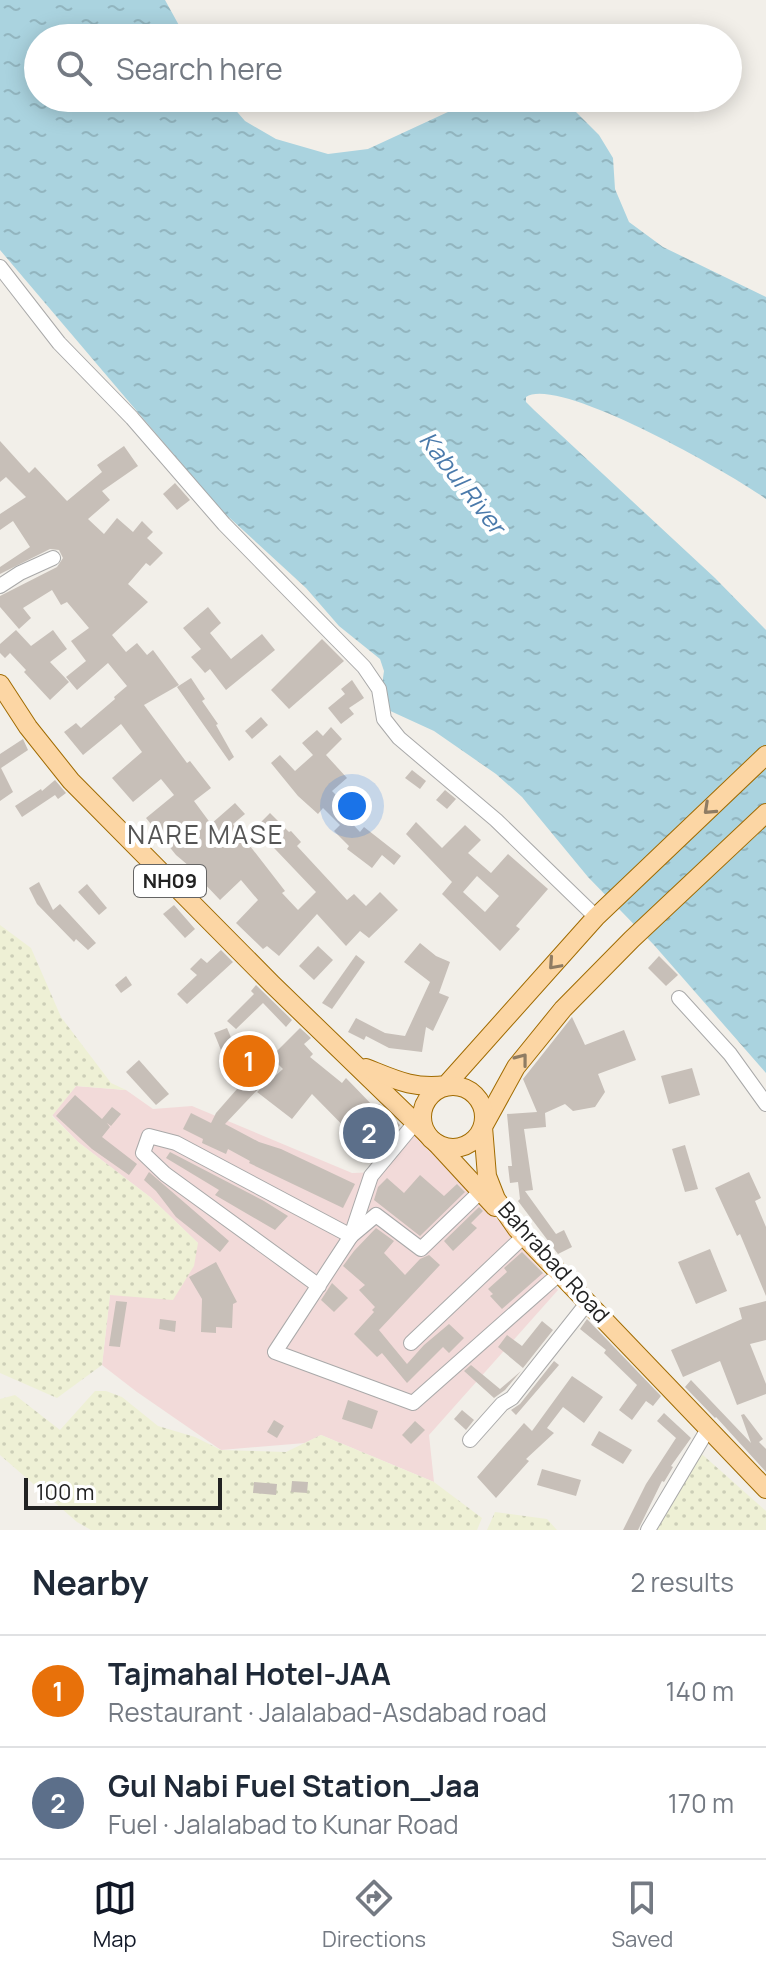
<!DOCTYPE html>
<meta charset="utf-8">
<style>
body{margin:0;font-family:Manrope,sans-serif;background:#f2f2f3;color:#1f2937}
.scale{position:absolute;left:24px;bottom:20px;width:198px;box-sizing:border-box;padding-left:8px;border:4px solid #222;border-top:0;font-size:22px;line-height:28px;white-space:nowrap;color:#222;-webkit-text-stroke:6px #fff;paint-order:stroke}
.you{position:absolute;left:352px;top:806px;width:28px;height:28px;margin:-20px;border:6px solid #fff;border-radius:50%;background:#1a73e8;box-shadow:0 0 0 12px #1a73e833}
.badge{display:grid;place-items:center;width:52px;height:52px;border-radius:50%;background:#111827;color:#fff;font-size:26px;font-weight:700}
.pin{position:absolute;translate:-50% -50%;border:4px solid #fff;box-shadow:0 2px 8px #0006}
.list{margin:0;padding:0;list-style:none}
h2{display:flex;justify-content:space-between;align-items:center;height:104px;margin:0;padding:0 32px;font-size:34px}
h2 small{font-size:26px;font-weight:400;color:#747a83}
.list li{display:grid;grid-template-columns:52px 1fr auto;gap:24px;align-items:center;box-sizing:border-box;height:112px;padding:0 32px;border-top:2px solid #e0e1e3}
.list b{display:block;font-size:30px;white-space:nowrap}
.list p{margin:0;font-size:26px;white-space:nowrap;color:#747a83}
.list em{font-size:26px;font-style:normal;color:#747a83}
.icon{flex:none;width:44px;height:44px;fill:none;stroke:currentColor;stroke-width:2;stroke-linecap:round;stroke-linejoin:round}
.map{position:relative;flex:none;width:766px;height:1530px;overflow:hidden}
.search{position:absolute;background:#fff;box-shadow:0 4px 20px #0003;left:24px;right:24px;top:24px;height:88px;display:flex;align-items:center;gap:20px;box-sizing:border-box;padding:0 28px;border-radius:44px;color:#747a83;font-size:30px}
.sheet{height:328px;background:#fff}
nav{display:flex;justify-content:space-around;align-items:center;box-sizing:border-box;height:112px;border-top:2px solid #e0e1e3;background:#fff;font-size:22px;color:#747a83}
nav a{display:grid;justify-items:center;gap:4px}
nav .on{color:#111827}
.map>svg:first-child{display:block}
.commercial{fill:#f2dad9}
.farmland{fill:url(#farmland-dots)}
.water{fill:url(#water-ripples)}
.building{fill:#c7bfb8;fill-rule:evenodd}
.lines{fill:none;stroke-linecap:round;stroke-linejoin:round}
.minor-casing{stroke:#a9a9a9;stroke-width:16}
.major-casing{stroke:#a06b00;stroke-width:20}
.minor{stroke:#fff;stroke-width:14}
.major{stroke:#fcd6a4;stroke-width:18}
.oneway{stroke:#8f7c63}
.labels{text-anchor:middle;stroke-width:8;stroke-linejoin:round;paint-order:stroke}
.shield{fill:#fff;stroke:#646464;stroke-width:2}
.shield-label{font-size:20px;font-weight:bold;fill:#222}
.street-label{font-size:22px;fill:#222;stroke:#fff}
.water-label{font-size:24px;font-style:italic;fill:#4a7aab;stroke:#fff}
.quarter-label{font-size:26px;letter-spacing:2px;fill:#555;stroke:#fff}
</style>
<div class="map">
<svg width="766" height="1530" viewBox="0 0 766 1530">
<defs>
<pattern id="farmland-dots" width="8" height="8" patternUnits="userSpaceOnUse" patternTransform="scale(2)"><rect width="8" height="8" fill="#eef0d5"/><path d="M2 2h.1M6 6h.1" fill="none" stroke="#ccceb7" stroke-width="1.8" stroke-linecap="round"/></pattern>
<pattern id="water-ripples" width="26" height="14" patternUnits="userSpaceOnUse" patternTransform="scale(2)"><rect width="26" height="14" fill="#aad3df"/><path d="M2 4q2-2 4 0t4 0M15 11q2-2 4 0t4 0" fill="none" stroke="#92b5bf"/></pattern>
</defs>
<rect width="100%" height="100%" fill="#f2efe9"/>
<!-- commercial -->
<path class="commercial" d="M76,1086l50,4 27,19 39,-3 160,67 25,-1 36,-43 57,58 88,103 -129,145 5,47 -113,-47 -16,8 -84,7 -84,-58 -35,-27 8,-70 88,-52 -48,-46 -72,-55 -26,-27z"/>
<!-- farmland -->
<g class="farmland">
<path d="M0,925l31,23 30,69 50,66 15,7 -50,-4 -24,30 26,26 72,55 48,46 -4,23 -21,34 -63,-5 -8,70 -45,33 -57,-25z"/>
<path d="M95,1391h11l16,6 36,29 37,11 26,13 65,2 35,-17 113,47 48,36 -5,12h-386l-14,-8 -77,-67v-56l15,-4 45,35z"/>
<path d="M695,1448l71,63v19h-113z"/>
<path d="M495,1512l52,7 10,11h-70z"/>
</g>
<!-- water -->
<path class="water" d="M0,0h165l21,38h-148v60h187l20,23 31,18 52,15 40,-5 108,-50 53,-1 46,13 24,24 14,23 2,31 14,33 34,25 103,50v202c-33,-24 -207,-124 -240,-102v5l8,8 181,168 51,52v443l-112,-128 -66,-68 -66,-80 -26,-23 -62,-43 -48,-22 -4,-24 2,-14 -4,-12 -41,-33 -33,-38 -86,-79 -220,-259z"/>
<!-- building -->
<g class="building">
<path d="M0,441l29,32 6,-6 32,34 35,-29 -5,-7 27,-19 14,20 -36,25 8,9 -22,19 16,15 13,-16 16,14 9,-11 11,11 -6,6 16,15 -13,13 -4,-3 -18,21 20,18 -36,33 14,17 11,-9 10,12 6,-5 26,35 -35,20 43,58 3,-2 21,27 -17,13 17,23 24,-21 10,11 -12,10 52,67 -3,2 16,17 18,-18 -61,-64 15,-15 19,19 2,-1 10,11 -4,4 50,54 7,-6 12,12 14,-14 18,18 -29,28 -9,-7 -14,15 -29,-32 -38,42 -12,-10 -4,3 -27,-26 22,-23 -17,-20 -21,20 -20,-21 2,-2 -26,-22 -30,-37 28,-23 -13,-16 -28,23 -21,-24 30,-26 -21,-28 -38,31 -19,-23 12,-9 5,5 34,-29 -1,-2 13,-11 -19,-23 -31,27 -11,-13 20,-16 -15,-20 18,-13 -22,-26 -6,3 -9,-15 -29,18 8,10 -12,11 -19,-22v-11l57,-29 6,-9 -4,-8 -9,-1 -50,25v-7l30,-20 -17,-26 -13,9v-16l26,-17 -20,-20 -6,5z"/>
<path d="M175,483l15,17 -13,10 -14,-16z"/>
<path d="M208,607l13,16 -11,10 21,26 31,-25 13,16 -49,40 -16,-21 -5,4 -14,-16 10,-8 -18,-21z"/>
<path d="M16,630l15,16 22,-16 14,19 -17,13 19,20 -19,18 -26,-28 2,-2 -16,-17 -5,5 -5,-5v-9z"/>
<path d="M322,639l22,22 -55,48 -18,-19z"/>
<path d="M191,678l14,21 -3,2 16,23 -2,1 18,32 -5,4 -52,-74z"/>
<path d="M352,680l12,18 -15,10 5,6 -13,10 -13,-16 17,-14 -4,-5z"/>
<path d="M261,717l7,8 -16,14 -7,-8z"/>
<path d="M331,727l11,12 -16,16 21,23 -15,13 19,19 -6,6 15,16 4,-5 37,29 -7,9 -12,-10 -10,13 -25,-19 2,-3 -15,-15 6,-6 -17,-17 -5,6 -20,-18 -27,-33 9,-8 15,16 18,-16 -11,-12 15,-13 6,6z"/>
<path d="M23,739l5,11 -27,18 12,24 -13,9v-47z"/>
<path d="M412,770l14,11 -6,8 -15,-11z"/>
<path d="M55,780l11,13 -8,6 -3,-4 -33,22 -7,-11 26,-17 1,2z"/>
<path d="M445,790l11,9 -9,10 -11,-9z"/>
<path d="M416,822l26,26 23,-23 16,15 -13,13 23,20 17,-19 40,35 -32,37 4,3 -20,22 -58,-57 10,-12 -46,-48zM477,876l22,20 -14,16 -22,-20z"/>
<path d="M39,882l14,28 7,-6 36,39 -8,7 -12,-11 -2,3 -37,-38 -8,-16z"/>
<path d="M87,884l20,24 -8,7 -21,-23z"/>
<path d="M174,905l21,24 -10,9 -22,-24z"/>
<path d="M420,943l16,13 14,6 -11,31 10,4 -16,34 -7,-4 -4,25 -33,-4 -23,-12 -2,4 -16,-8 8,-14 29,15 20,3 25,-54 -26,-20z"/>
<path d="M318,946l15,14 -19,20 -15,-14z"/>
<path d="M221,950l12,12 -46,42 -10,-10 20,-19 -7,-6 11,-11 6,5z"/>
<path d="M356,955l9,7 -33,47 -10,-6z"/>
<path d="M659,956l19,19 -12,11 -18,-18z"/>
<path d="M126,976l6,9 -11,8 -6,-8z"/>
<path d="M256,985l36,35 -6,7 -23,-24 -27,26 -9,-8 27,-27 -3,-3z"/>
<path d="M572,1017l13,28 39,-15 12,30 -38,14 7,18 -10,15 -22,4 -8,-7 -20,9 1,14 -22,2 9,61 -8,1 31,43 8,-4 8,17 -14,7 -40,-53 2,-2 -2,-17 -8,1 -2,-17h4l-5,-52 30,-2 -14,-33z"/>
<path d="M227,1028l23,55 4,-4 7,7 -36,38 34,18 22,7 74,35 -12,24 -94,-45 1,-2 -22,-12 -2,5 -24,-11 1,-4 -20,-10 8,-16 20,10 5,-10 21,-24 -23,-56z"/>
<path d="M300,1028l11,10 -7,6 9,10 -3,3 32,26 4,-5 29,30 4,-4 21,21 -3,4 -2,-3 -26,26 -57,-58 -20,25 -35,-27 26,-23 -12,-12z"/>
<path d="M139,1060l30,34 -13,11 -30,-33z"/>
<path d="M692,1068l8,27 -31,9 -8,-28z"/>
<path d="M75,1095l27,24 10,-12 9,7 -10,12 -4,-3 3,4 -8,10 35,27 -8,11 -37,-26 -36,-33z"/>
<path d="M685,1145l13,44 -13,3 -13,-43z"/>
<path d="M170,1152l94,49 24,15 -13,14 -60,-35 4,-5 -53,-32z"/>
<path d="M149,1172l80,69 -9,11 -44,-35 -20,-26 -12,-11z"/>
<path d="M749,1172l12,26 -6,3 11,26v69l-26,-62 -3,2 -22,-48z"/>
<path d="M420,1175l24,21 13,-12 8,8 -45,44 -46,-36 4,-13 9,-9 17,15z"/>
<path d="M479,1207l4,4 -12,12 6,5 -24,23 -9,-10z"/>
<path d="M376,1228l18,13 -10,12 21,22 15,-16 9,-4 11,10 -61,65 28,34 17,-19 25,-21 15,14 -15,15 -6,-6 -36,36 -25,-30 -5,4 -23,-23 20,-22 -2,-2 3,-3 -16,-17 6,-5 -22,-19 11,-15z"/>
<path d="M710,1249l17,42 -31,13 -18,-42z"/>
<path d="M522,1252l21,21 -41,36 -12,-13 3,-2 -5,-5 19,-17 -3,-4z"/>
<path d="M216,1262l21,40 -4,2 -1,24 -16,-1v6l-15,-1 1,-33 -13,-22z"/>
<path d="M332,1283l16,15 -14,14 -13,-12z"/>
<path d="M116,1301l11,1 -7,45 -11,-1z"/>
<path d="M766,1301v39l-16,4 16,40v10l-29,11 -17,-44 -37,16 -12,-27 71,-31 -3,-11z"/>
<path d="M160,1319l16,2 -1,11 -16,-3z"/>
<path d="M587,1319l74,77 -8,10 -7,-5 -14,19 -13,-10 18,-25 -33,-32 2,-3 -26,-21z"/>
<path d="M542,1321l11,9 -30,38 -25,-21 9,-12 15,11z"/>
<path d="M554,1361l5,4 -43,50 -5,-5 9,-6z"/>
<path d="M471,1365l29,24 21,-18 -16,19 -11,8 -30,-27z"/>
<path d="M572,1376l31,21 -19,26 -21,-16 -16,21 7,5 -28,26 3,2 -33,37 -19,-21 47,-54 8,8z"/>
<path d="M691,1380l60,63 -10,-28 3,-1 19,25 -4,3 7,7v23l-50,-55 -1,1 -30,-31z"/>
<path d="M348,1400l30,11 -6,18 -30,-10z"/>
<path d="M462,1410l12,10 -8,10 -12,-11z"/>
<path d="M664,1413l27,25 -20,28 2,1 -9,15 -2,-1 -24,49h-15l23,-46 30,-46 -19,-17z"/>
<path d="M274,1420l10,6 -7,12 -10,-6z"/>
<path d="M415,1421l10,9 -14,14 -9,-9z"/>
<path d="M599,1431l33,19 -9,14 -32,-19z"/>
<path d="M542,1469l39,11 -5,16 -39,-11z"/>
<path d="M292,1481l16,1 -1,11 -16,-1z"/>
<path d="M254,1482l23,2 -1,11 -23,-2z"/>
</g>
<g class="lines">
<defs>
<g id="minor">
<path d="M0,267l59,76 73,75 92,106 140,143 15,22 5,30 15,19 97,82 100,97"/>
<path d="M0,586l20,-13 33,-15"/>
<path d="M679,998l51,56 36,50"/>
<path d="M351,1236l25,-21 45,34 59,-57"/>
<path d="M351,1236l20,-60 43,-52"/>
<path d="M319,1286l-154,-112 -22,-21 6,-17 27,7 175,93 -76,116 138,51 147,-130"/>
<path d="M411,1343l113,-107"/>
<path d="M470,1440l32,-36 10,-6 76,-96"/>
<path d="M648,1530l60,-101"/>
</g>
<g id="major">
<path d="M0,684l28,43 43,54 201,203 155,150"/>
<path d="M766,813l-134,126 -69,70 -47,58 -33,60 4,49 9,23 21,30 249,260"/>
<path d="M366,1068c30,12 47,21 80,17l150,-168 170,-162"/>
<circle cx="453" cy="1117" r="31"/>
<path d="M436,1143l59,64"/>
</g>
</defs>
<!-- minor casing -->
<use href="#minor" class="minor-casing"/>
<!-- major casing -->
<use href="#major" class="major-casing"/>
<!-- minor -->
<use href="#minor" class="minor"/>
<!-- major -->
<use href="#major" class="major"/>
</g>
<!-- one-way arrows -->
<defs><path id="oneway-chevron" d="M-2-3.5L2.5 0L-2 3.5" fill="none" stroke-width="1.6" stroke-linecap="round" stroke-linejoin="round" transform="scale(2)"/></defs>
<g class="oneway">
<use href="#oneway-chevron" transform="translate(709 809) rotate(137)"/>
<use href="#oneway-chevron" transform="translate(554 964) rotate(132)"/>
<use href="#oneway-chevron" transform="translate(522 1059) rotate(-52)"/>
</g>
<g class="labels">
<!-- shield labels -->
<rect class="shield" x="134" y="865" width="72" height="32" rx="6"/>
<g class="shield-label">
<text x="170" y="888">NH09</text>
</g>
<!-- street labels -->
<g class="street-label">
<text transform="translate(554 1262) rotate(48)" y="8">Bahrabad Road</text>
</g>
<!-- water labels -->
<g class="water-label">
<text transform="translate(462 483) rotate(52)" y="8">Kabul River</text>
</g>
<!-- quarter labels -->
<g class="quarter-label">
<text x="206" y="844">NARE MASE</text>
</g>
</g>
</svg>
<div class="scale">100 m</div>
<div class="you"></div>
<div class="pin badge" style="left:249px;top:1061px;background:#e8710a">1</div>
<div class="pin badge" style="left:369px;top:1133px;background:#5c6f8a">2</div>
<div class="search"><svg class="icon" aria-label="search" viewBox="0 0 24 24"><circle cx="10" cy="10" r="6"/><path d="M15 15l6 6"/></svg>Search here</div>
</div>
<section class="sheet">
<h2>Nearby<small>2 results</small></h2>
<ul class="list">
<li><span class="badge" style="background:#e8710a">1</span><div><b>Tajmahal Hotel-JAA</b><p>Restaurant · Jalalabad-Asdabad road</p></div><em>140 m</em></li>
<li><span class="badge" style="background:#5c6f8a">2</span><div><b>Gul Nabi Fuel Station_Jaa</b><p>Fuel · Jalalabad to Kunar Road</p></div><em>170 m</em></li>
</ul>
</section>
<nav>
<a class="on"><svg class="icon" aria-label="map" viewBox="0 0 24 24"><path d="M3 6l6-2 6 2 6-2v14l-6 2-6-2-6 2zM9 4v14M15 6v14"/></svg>Map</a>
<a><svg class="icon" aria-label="directions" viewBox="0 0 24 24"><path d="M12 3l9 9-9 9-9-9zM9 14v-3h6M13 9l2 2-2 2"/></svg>Directions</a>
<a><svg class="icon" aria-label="saved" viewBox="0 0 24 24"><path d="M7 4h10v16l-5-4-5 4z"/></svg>Saved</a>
</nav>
